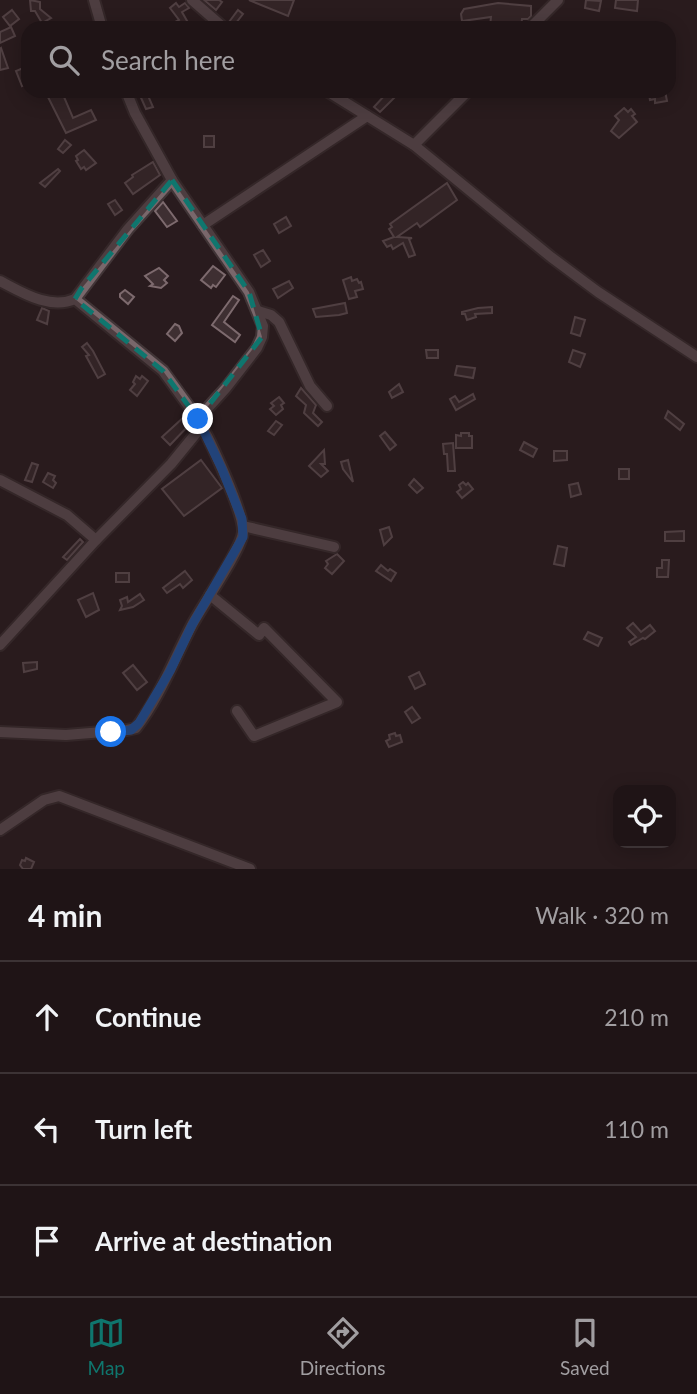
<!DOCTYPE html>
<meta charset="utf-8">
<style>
body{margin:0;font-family:Lato,sans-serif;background:#271d1f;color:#f1f3f6}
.controls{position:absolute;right:21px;bottom:21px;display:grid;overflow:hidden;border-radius:14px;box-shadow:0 4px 18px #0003}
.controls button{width:63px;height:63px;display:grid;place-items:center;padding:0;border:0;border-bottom:2px solid #3c3335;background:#1f1416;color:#f1f3f6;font:35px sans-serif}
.stop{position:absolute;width:21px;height:21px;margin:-16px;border:5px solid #1a73e8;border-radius:50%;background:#fff}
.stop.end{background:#1a73e8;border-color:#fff;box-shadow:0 2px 7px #0008}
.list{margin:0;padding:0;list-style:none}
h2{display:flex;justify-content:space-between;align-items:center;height:91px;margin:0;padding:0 28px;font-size:30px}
h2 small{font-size:23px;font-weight:400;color:#a19ea1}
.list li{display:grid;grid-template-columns:46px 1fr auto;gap:21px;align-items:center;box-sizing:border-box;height:112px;padding:0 28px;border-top:2px solid #3c3335}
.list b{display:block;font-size:26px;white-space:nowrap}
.list em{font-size:23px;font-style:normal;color:#a19ea1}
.icon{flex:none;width:38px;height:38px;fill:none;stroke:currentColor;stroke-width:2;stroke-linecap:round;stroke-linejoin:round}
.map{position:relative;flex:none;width:697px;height:869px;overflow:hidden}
.search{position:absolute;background:#1f1416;box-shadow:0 4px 18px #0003;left:21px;right:21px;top:21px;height:77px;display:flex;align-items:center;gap:18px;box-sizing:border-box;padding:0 24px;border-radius:21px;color:#a19ea1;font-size:26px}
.sheet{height:427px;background:#1f1416}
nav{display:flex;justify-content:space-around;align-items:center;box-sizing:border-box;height:98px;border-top:2px solid #3c3335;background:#1f1416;font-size:19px;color:#a19ea1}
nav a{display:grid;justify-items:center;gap:4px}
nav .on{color:#0f766e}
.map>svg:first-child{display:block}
.building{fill:#3e2f32;stroke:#7d6a6e;stroke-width:2}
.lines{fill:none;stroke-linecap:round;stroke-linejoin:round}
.minor-casing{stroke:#413537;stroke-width:14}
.minor{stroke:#79676b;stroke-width:10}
.route{stroke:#1a73e8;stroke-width:9}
.marked{fill:none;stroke:#0f766e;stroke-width:5;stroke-dasharray:14 9;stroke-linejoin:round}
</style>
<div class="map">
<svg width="697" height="869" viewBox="0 0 697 869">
<rect width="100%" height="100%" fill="#291b1e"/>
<!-- building -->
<g class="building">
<path d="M30,0l10,2v7l11,9 -9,5 -7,-12h-4z"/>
<path d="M204,0h15l3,2 -6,8z"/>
<path d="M249,0h45l-6,16z"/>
<path d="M586,0l15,1 -2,10 -14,-3z"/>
<path d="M616,0h22l-1,11 -22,-3z"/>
<path d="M176,3l3,4 6,-4 4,5 -7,4 8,14 -4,2h-22l15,-8 -9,-12z"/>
<path d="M498,3l33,3v10l-3,3h-6l-1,9 -31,-2 1,-9 -29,4 -1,-7 3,-5z"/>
<path d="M12,10l7,9 -9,7 -7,-9z"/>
<path d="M238,10l5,4 -11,14 -3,-6z"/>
<path d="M11,27l4,9 -15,7v-11z"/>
<path d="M1,48l7,20 -8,2v-21z"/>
<path d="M28,66v17l-6,3 -6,-15z"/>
<path d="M45,91h32l-13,6 9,21 18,-8 5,10 -30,13z"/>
<path d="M138,91h8l7,16 -7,2z"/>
<path d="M382,91h19l-21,21 -6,-5 12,-13z"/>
<path d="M651,91h14l2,10 -12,2v-4l-5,1 -1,-6h3z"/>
<path d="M624,108l4,4 3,-3 4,5 -3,2 5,6 -18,16 -8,-7 8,-11 -4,-4z"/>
<rect x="204" y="136" width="10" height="11"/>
<path d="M65,140l6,5 -8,8 -5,-4z"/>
<path d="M84,150l12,13 -10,7 -2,-3 -3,2 -5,-8 2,-1 -2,-4z"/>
<path d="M153,162l7,13 -27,19 -8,-11 8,-6 -1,-2z"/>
<path d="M58,169l2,2 -15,16 -5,-4z"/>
<path d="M447,183l10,17 -37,27 -3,-4 -20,14 15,1 -3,1 6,16 -6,2 -6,-14 -10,6 -2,-4 -4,2 -4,-6 11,-4 -5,-8 3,-2 -2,-3z"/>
<path d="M115,200l7,10 -7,5 -7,-11z"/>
<path d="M163,202l14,19 -10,6 -12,-16z"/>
<path d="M286,217l5,9 -12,7 -5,-9z"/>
<path d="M263,250l7,11 -9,6 -7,-12z"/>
<path d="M213,266l12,9 -9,12 -3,-2 -2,3 -10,-8z"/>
<path d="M159,268l9,8 -4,4 3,3 -6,5 -11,-2 3,-2 -8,-8z"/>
<path d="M351,277l1,4 5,-2 2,4 2,-1 2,7 -8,2 2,6 -8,2 -6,-19z"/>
<path d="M289,281l4,7 -15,10 -5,-9z"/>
<path d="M125,290l9,7 -6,7 -8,-7v-3z"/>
<path d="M233,296l6,4 -15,22 16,13 -5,7 -23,-17z"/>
<path d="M345,303l2,10 -8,2 -23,2 -3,-8z"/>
<path d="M492,307v6l-17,1 1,3 -9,3 -2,-6h-3v-2l16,-4z"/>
<path d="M42,308l7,3 -2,13 -10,-4z"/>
<path d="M575,317l10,3 -5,16 -9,-3z"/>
<path d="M175,324l4,2 3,7 -7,8 -8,-7z"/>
<path d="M87,343l6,8 12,23 -7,4 -12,-22 3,-1 -7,-8z"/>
<path d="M426,350h12v8h-11z"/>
<path d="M573,350l12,4 -5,13 -11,-5z"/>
<path d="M457,366l18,2 -2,10 -18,-3z"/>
<path d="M136,376l4,3 2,-3 6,5 -11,15 -7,-6 5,-6 -2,-2z"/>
<path d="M399,384l4,8 -11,6 -3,-6z"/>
<path d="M301,388l15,17 -3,8 9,9 -4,4 -14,-13 2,-8 -10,-9z"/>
<path d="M473,394l2,5 -19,11 -6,-11 5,-3 4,6z"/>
<path d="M279,397l5,6 -3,2 2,4 -7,6 -6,-6 4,-3 -3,-3z"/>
<path d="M668,411l16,13 -4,6 -15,-12z"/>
<path d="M185,416l6,7 -21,22 -8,-8z"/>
<path d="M276,421l6,4 -8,10 -6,-4z"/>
<path d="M385,432l11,13 -6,5 -10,-14z"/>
<path d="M461,433h8v3h3v12h-16v-13l5,1z"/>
<path d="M524,442l13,7 -4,8 -13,-7z"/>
<path d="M453,443l2,28h-7l-1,-17h-3l-1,-10z"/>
<path d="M324,450l1,14h-4l7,7 -7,6 -12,-11z"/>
<path d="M554,451h13v9l-13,1z"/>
<path d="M201,460l21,28 -38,28 -22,-27z"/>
<path d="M348,460l5,22 -10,-13 -2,-7z"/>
<path d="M32,463l6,2 -6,17 -7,-2z"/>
<rect x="619" y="469" width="10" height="10"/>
<path d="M48,473l7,3 -2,4 3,3 -3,5 -10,-6z"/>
<path d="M414,479l9,9 -6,5 -8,-8z"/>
<path d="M463,482l3,3 2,-2 5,6 -11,9 -5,-6 4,-3 -2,-4z"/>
<path d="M578,483l3,11 -10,3 -2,-12z"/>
<path d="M389,527l3,10 -8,8 -4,-15z"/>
<path d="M684,531v10h-19v-9z"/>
<path d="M80,539l3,3 -16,18 -4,-3z"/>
<path d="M558,546l9,2 -3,18 -10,-2z"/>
<path d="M337,554l7,7 -12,13 -7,-6 3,-4 -2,-3z"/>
<path d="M662,560h7l-1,17h-11v-9h5z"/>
<path d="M381,565l7,6 2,-2 6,4 -5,8 -15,-10z"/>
<path d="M185,571l7,9 -9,8 -3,-4 -13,9 -4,-5z"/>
<rect x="116" y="573" width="13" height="9"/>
<path d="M93,593l6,17 -13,7 -8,-17z"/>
<path d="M140,594l4,6 -11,7 -13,3 2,-4 -2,-6 7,-3 1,5z"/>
<path d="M633,623l8,9 9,-7 5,6 -10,8 -2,-1 -12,7 -2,-3 7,-5 -9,-9z"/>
<path d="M588,632l14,6 -4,8 -14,-7z"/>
<path d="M37,662v7l-13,3 -1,-9z"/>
<path d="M133,665l14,17 -10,8 -14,-17z"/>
<path d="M419,672l6,12 -10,5 -6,-12z"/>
<path d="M412,707l8,11 -8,5 -7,-11z"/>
<path d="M395,733l1,3 4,-1 2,7 -13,5 -3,-6 4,-2 -1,-4z"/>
<path d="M26,858l8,4 -3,7h-8l-3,-4 2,-5 3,1z"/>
</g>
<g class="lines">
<defs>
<g id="minor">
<path d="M94,0l8,28"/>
<path d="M192,0l32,28"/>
<path d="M530,28l28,-28"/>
<path d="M327,91l87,54 137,112 47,35 99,65"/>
<path d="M414,145l54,-54"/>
<path d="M203,225l164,-109"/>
<path d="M0,281c23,12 50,29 75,18l88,72 35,48"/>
<path d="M75,299l53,-70 44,-49"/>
<path d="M258,311l13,4 8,7 31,64 17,20"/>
<path d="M0,480l67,35 29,25 75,-76 31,-38"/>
<path d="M243,526l91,21"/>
<path d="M210,595l49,40 5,-7 73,74 -83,34 -17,-25"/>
<path d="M0,645l96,-105"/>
<path d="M0,732l66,3 61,-5 9,-2c24,-31 38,-69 56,-103 10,-19 50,-76 51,-93 1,-20 -34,-94 -45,-113l28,-31 31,-40 5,-11 1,-11 -14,-34 -77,-112 -37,-67 -9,-22"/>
<path d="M0,830l44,-30 15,-4 191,73"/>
</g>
</defs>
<!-- minor casing -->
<use href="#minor" class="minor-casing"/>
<!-- minor -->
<use href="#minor" class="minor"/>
</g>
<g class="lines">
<!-- route -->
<path class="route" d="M111,732l20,-2 8,-7 31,-52 22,-46 51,-88 -1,-18 -20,-50 -24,-50"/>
</g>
<!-- marked area -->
<path d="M0 0H697V869H0ZM172,180l77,112 13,45 -64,82 -35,-48 -88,-72 6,-10z" fill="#291b1e" fill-opacity=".55" fill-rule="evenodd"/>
<path class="marked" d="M172,180l77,112 13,45 -64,82 -35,-48 -88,-72 6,-10z"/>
</svg>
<div class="controls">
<button><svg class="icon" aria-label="locate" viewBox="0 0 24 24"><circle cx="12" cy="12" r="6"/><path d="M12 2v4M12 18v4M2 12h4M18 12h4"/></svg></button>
</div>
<div class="stop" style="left:111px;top:732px"></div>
<div class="stop end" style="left:198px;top:419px"></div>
<div class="search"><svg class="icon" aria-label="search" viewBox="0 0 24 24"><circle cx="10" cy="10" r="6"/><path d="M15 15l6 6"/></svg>Search here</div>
</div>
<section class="sheet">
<h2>4 min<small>Walk · 320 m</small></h2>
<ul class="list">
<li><svg class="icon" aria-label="ahead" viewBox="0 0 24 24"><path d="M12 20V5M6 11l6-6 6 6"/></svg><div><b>Continue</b></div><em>210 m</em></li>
<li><svg class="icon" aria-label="left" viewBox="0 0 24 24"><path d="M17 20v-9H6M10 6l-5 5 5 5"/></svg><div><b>Turn left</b></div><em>110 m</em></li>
<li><svg class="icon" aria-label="arrive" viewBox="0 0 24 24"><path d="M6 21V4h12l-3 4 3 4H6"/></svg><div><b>Arrive at destination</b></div></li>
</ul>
</section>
<nav>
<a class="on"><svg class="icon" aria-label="map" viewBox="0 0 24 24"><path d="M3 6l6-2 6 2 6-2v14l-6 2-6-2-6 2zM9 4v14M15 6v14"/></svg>Map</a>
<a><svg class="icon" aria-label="directions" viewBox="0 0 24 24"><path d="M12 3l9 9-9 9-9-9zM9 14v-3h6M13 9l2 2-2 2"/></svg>Directions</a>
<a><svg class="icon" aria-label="saved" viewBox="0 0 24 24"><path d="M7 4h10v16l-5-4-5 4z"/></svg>Saved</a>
</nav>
